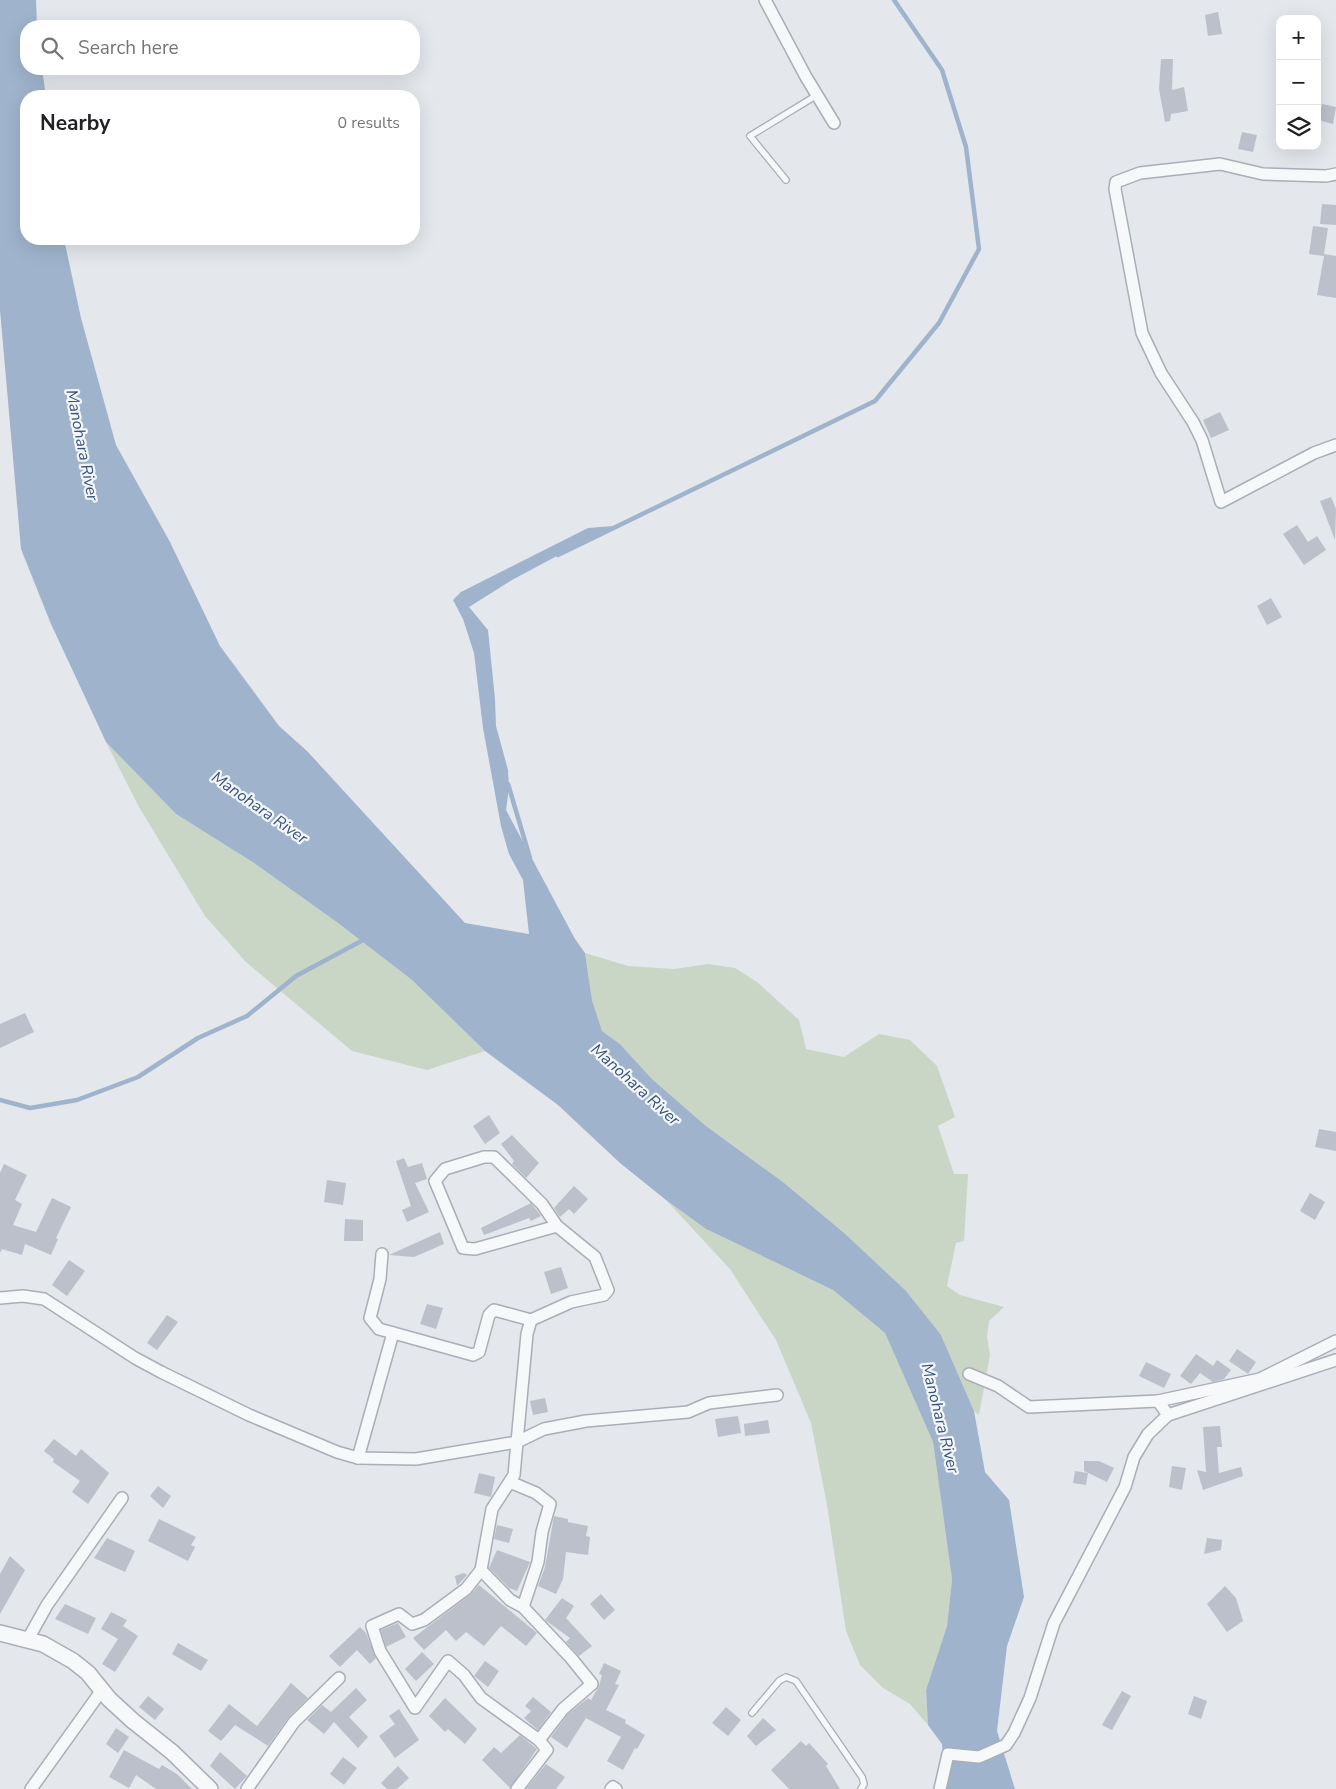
<!DOCTYPE html>
<meta charset="utf-8">
<style>
body{margin:0;font-family:"Nunito Sans",sans-serif;background:#f2f2f2;color:#202124}
.controls{position:absolute;right:15px;top:15px;display:grid;overflow:hidden;border-radius:10px;box-shadow:0 5px 20px #0002}
.controls button{width:45px;height:45px;display:grid;place-items:center;padding:0;border:0;border-bottom:1px solid #e0e0e0;background:#fff;color:#202124;font:25px sans-serif}
.list{margin:0;padding:0;list-style:none}
h2{display:flex;justify-content:space-between;align-items:center;height:65px;margin:0;padding:0 20px;font-size:21px}
h2 small{font-size:16px;font-weight:400;color:#757577}
.icon{flex:none;width:28px;height:28px;fill:none;stroke:currentColor;stroke-width:2;stroke-linecap:round;stroke-linejoin:round}
.map{position:relative;flex:none;width:1336px;height:1789px;overflow:hidden}
.search{position:absolute;background:#fff;box-shadow:0 5px 20px #0002;left:20px;top:20px;width:400px;height:55px;display:flex;align-items:center;gap:12px;box-sizing:border-box;padding:0 18px;border-radius:20px;color:#757577;font-size:19px}
.panel{position:absolute;background:#fff;box-shadow:0 5px 20px #0002;left:20px;top:90px;width:400px;height:155px;border-radius:20px}
.map>svg:first-child{display:block}
.green{fill:#c9d6c5}
.water{fill:#9fb4cc}
.lines{fill:none;stroke-linecap:round;stroke-linejoin:round}
.stream{stroke:#9fb4cc;stroke-width:4.5}
.building{fill:#bbc0ca}
.service-casing{stroke:#a9aeb7;stroke-width:8}
.minor-casing{stroke:#a9aeb7;stroke-width:14}
.tertiary-casing{stroke:#a9aeb7;stroke-width:18}
.service{stroke:#f7f8fa;stroke-width:5.5}
.minor{stroke:#f7f8fa;stroke-width:11}
.tertiary{stroke:#f7f8fa;stroke-width:15}
.labels{text-anchor:middle;stroke-width:4.5;stroke-linejoin:round;paint-order:stroke}
.water-label{font-size:16px;font-style:italic;fill:#34527a;stroke:#f4f6f9}
</style>
<div class="map">
<svg width="1336" height="1789" viewBox="0 0 1336 1789">
<rect width="100%" height="100%" fill="#e4e7ec"/>
<!-- green -->
<g class="green">
<path d="M106,742l70,72 78,49 84,60 74,57 73,71 -58,19 -75,-19 -106,-89 -41,-46 -66,-109z"/>
<path d="M585,953l43,13 46,3 34,-5 27,4 22,14 42,38 7,29 38,8 35,-23 31,6 27,26 18,51 -17,9 16,48h14l-4,67 -8,2 -9,43 13,9 44,12 -15,14 -2,16 3,18 -11,60 -5,-4 -33,-76 -98,-103 -60,-50 -77,-56 -54,-47 -32,-35 -18,-13 -10,-31z"/>
<path d="M666,1200l40,29 127,61 52,43 48,109 19,137 -5,47 -21,64 2,35 -18,-21 -27,-16 -23,-23 -14,-34 -19,-126 -16,-82 -35,-83 -46,-71z"/>
</g>
<!-- water -->
<path class="water" d="M0,0h36l1,26h-11v43h16l4,27h-20v143h38l17,79 35,127 54,97 50,104 59,80 28,25 158,172 64,11 -6,-54 -14,-26 -8,-28 -18,-98 -9,-75 -11,-34 -10,-19 8,-8 127,-64 25,-2 -101,54 -43,27 19,23 7,69 1,27 12,44 1,18 -3,22 69,129 10,14 7,47 10,31 18,13 32,35 54,47 77,56 60,50 63,59 35,44 33,76 11,61 24,28 15,97 -17,49 -10,85 18,58h-69l-4,-45 -14,-19 -2,-35 21,-64 5,-47 -19,-137 -48,-109 -52,-43 -127,-61 -40,-29 -46,-37 -62,-58 -73,-54 -73,-71 -74,-57 -84,-60 -78,-49 -70,-72 -55,-118 -30,-75 -21,-239z"/>
<g class="lines">
<!-- stream -->
<g class="stream">
<path d="M558,555l317,-154 64,-78 40,-74 -13,-102 -24,-77 -48,-70"/>
<path d="M508,784l22,74"/>
<path d="M0,1100l30,8 47,-8 61,-23 60,-39 49,-22 49,-40 69,-37"/>
</g>
</g>
<!-- building -->
<g class="building">
<path d="M1218,12l4,22 -14,2 -3,-21z"/>
<path d="M1161,59h12l-1,31 12,-3 4,24 -17,3 -1,7 -5,1 -6,-33z"/>
<path d="M1322,104l14,3 -3,17 -15,-4z"/>
<path d="M1242,132l15,3 -4,17 -15,-3z"/>
<path d="M1322,204l14,1v20l-16,-1z"/>
<path d="M1313,226l15,2 -4,26 12,2v42l-19,-3 7,-39 -15,-2z"/>
<path d="M1220,412l9,18 -18,8 -8,-18z"/>
<path d="M1331,497l5,12 -1,31 -15,-39z"/>
<path d="M1297,525l11,17 9,-6 9,14 -22,15 -21,-31z"/>
<path d="M1271,598l11,19 -15,8 -10,-19z"/>
<path d="M25,1013l9,19 -34,16v-24z"/>
<path d="M489,1115l11,18 -15,11 -12,-18z"/>
<path d="M1319,1129l17,3v19l-21,-4z"/>
<path d="M512,1135l27,28 -13,15 -14,-14 2,-3 -13,-17z"/>
<path d="M404,1158l4,9 14,-4 5,16 -12,4 14,29 -22,10 -5,-12 9,-4 -15,-45z"/>
<path d="M4,1164l23,11 -12,25 7,4 -9,21 23,7 16,-34 19,9 -15,31 2,1 -7,16 -26,-11 -3,11 -20,-6 -2,4v-80z"/>
<path d="M327,1180l19,3 -3,22 -19,-3z"/>
<path d="M574,1186l14,13 -14,15 -5,-5 -9,8 -6,-9z"/>
<path d="M1310,1193l15,9 -10,18 -15,-9z"/>
<path d="M531,1203l10,13 -10,5 -2,-3 -45,17 -3,-7z"/>
<path d="M345,1219l18,1v21h-19z"/>
<path d="M440,1232l4,12 -30,13 -25,-2z"/>
<path d="M69,1260l16,11 -18,25 -15,-11z"/>
<path d="M561,1267l7,21 -17,6 -7,-22z"/>
<path d="M427,1304l16,4 -7,21 -16,-5z"/>
<path d="M167,1315l11,7 -21,28 -10,-7z"/>
<path d="M1237,1349l19,13 -8,12 -19,-13z"/>
<path d="M1196,1354l17,12 4,-6 14,10 -7,9 -11,3 -13,-9 -9,11 -11,-8z"/>
<path d="M1146,1362l25,12 -7,14 -25,-12z"/>
<path d="M545,1398l3,14 -15,3 -3,-14z"/>
<path d="M738,1416l3,17 -23,4 -3,-18z"/>
<path d="M768,1420l2,13 -25,3 -1,-12z"/>
<path d="M1220,1426l2,21h-5l2,26 22,-6 2,9 -40,14 -6,-20 9,2 -3,-45z"/>
<path d="M54,1439l22,17 5,-7 28,24 -21,31 -16,-12 8,-11 -27,-19 1,-3 -10,-8z"/>
<path d="M1084,1461h15l15,7 -7,14 -23,-11z"/>
<path d="M1172,1466l14,2 -4,22 -13,-3z"/>
<path d="M1075,1471l13,2 -2,12 -13,-2z"/>
<path d="M479,1473l16,4 -4,20 -17,-4z"/>
<path d="M158,1486l13,10 -8,12 -13,-12z"/>
<path d="M554,1516l14,3v3l20,4 -2,10 4,1 -2,18 -22,-3 -3,27 -7,15 -18,-8 7,-19z"/>
<path d="M159,1519l37,18 -5,8 4,2 -7,14 -40,-20z"/>
<path d="M497,1525l16,4 -4,14 -15,-4z"/>
<path d="M107,1538l28,13 -10,21 -31,-14z"/>
<path d="M1207,1538l15,2 -1,10 -17,4z"/>
<path d="M497,1550l33,12 -13,29 -8,-3 -20,-20z"/>
<path d="M10,1556l15,14 -25,44v-40z"/>
<path d="M464,1573l3,2 -10,11 -2,-10z"/>
<path d="M479,1585l58,48 -11,13 -25,-20 -17,20 -18,-14 -10,9 -10,-11 -22,20 -11,-12 57,-43z"/>
<path d="M1225,1586l11,12 7,23 -16,11 -20,-28z"/>
<path d="M601,1594l14,16 -11,10 -14,-16z"/>
<path d="M562,1598l12,8 -8,12 26,28 -13,10 -13,-14 4,-4 -25,-18z"/>
<path d="M65,1604l31,14 -8,16 -33,-15z"/>
<path d="M111,1612l16,8 -4,6 15,10 -23,36 -13,-8 16,-25 -17,-10z"/>
<path d="M398,1623l8,14 -20,10 -5,-17z"/>
<path d="M360,1627l6,6 10,25 -6,6 -13,-14 -17,17 -11,-11z"/>
<path d="M178,1643l30,17 -7,11 -29,-17z"/>
<path d="M422,1652l12,12 -18,17 -11,-12z"/>
<path d="M485,1661l14,10 -11,16 -14,-11z"/>
<path d="M604,1663l17,8 -6,13 4,1 -13,25 20,10 -1,3 20,12 -8,14 -2,-1 -12,22 -16,-9 14,-24 -35,-19 -19,30 -16,-11 17,-23 20,-16 3,2 8,-14 3,-11 -3,-1z"/>
<path d="M291,1683l17,15 -20,20 -20,28 -33,-21 -14,16 -13,-10 21,-27 28,22z"/>
<path d="M356,1688l11,12 -18,17 19,20 -10,11 -24,-26 -10,12 -17,-14 15,-15 9,7z"/>
<path d="M1122,1691l9,5 -19,34 -10,-5z"/>
<path d="M148,1696l16,13 -9,11 -16,-13z"/>
<path d="M1194,1696l13,5 -6,18 -13,-5z"/>
<path d="M533,1697l18,15 -13,18 -14,-12 7,-7 -6,-5z"/>
<path d="M445,1698l32,31 -12,15 -17,-15 -3,3 -16,-16z"/>
<path d="M726,1707l15,13 -13,16 -16,-13z"/>
<path d="M399,1709l20,31 -24,18 -16,-22 16,-12 -6,-8z"/>
<path d="M763,1718l13,12 -20,16 -9,-10z"/>
<path d="M116,1728l13,9 -11,16 -12,-9z"/>
<path d="M520,1735l17,14 -27,39 -28,-28 12,-13 7,6z"/>
<path d="M801,1741l5,5 3,-3 19,21 -2,2 14,23h-51l-18,-19z"/>
<path d="M124,1750l35,19 3,-4 15,9 15,15h-36l-20,-14 -7,13 -20,-11z"/>
<path d="M220,1752l27,24 -12,13 -25,-23z"/>
<path d="M343,1757l14,11 -13,17 -14,-11z"/>
<path d="M546,1764l19,13 -9,12h-30z"/>
<path d="M398,1766l11,12 -12,11h-10l-6,-6z"/>
</g>
<g class="lines">
<defs>
<g id="service">
<path d="M786,180l-36,-44 67,-41"/>
<path d="M752,1713l27,-32 7,-4 10,4 66,96 2,7 -3,5"/>
</g>
<g id="minor">
<path d="M765,0l41,77 28,46"/>
<path d="M1336,174l-10,2 -63,-2 -43,-10 -80,9 -24,9 -1,7 27,144 19,40 32,49 9,18 19,62 93,-49 22,-8"/>
<path d="M382,1254l-2,25 -10,39 9,11 94,26 6,-3 10,-37 5,-5 37,10"/>
<path d="M0,1298l23,-2 21,3 91,59 26,14 88,43 88,37 21,6 58,1 101,-17 10,-108 4,-14 40,-18 33,-7 4,-5 -13,-33 -38,-31 -15,-22 -48,-47h-10l-39,12 -10,12 28,67 12,1 82,-23"/>
<path d="M969,1374l29,12 31,21 129,-6 10,14"/>
<path d="M1158,1401l102,-22 76,-38"/>
<path d="M358,1458l35,-125"/>
<path d="M481,1570l29,30 13,7 15,-45 4,-30 8,-28 -14,-11 -26,-11"/>
<path d="M28,1639l19,-34 75,-107"/>
<path d="M539,1740l-58,-42 -17,-23 -16,-14 -33,47 -35,-57 -8,-25 27,-12 13,10 12,-4 42,-31 15,-19 11,-61 22,-34 3,-33 27,-13 42,-8 102,-9 21,-9 68,-8"/>
<path d="M31,1789l71,-99"/>
<path d="M247,1789l47,-67 45,-44"/>
<path d="M517,1789l30,-39 -8,-10 24,-31 29,-25 -21,-26 -48,-51"/>
<path d="M611,1789l2,-2 3,2"/>
<path d="M940,1789l8,-35 31,3 27,-12 8,-12 16,-35 24,-75 71,-136 9,-30 14,-23 20,-19 168,-55"/>
</g>
<path id="tertiary" d="M0,1633l43,11 30,17 15,12 21,26 24,22 39,31 38,37"/>
</defs>
<!-- service casing -->
<use href="#service" class="service-casing"/>
<!-- minor casing -->
<use href="#minor" class="minor-casing"/>
<!-- tertiary casing -->
<use href="#tertiary" class="tertiary-casing"/>
<!-- service -->
<use href="#service" class="service"/>
<!-- minor -->
<use href="#minor" class="minor"/>
<!-- tertiary -->
<use href="#tertiary" class="tertiary"/>
</g>
<g class="labels">
<!-- water labels -->
<g class="water-label">
<text transform="translate(83 445) rotate(79)" y="6">Manohara River</text>
<text transform="translate(260 807) rotate(35)" y="6">Manohara River</text>
<text transform="translate(636 1084) rotate(42)" y="6">Manohara River</text>
<text transform="translate(941 1418) rotate(76)" y="6">Manohara River</text>
</g>
</g>
</svg>
<div class="controls">
<button>+</button>
<button>−</button>
<button><svg class="icon" aria-label="layers" viewBox="0 0 24 24"><path d="M12 4l9 5-9 5-9-5zM3 14l9 5 9-5"/></svg></button>
</div>
<div class="search"><svg class="icon" aria-label="search" viewBox="0 0 24 24"><circle cx="10" cy="10" r="6"/><path d="M15 15l6 6"/></svg>Search here</div>
<section class="panel">
<h2>Nearby<small>0 results</small></h2>
<ul class="list">
</ul>
</section>
</div>
